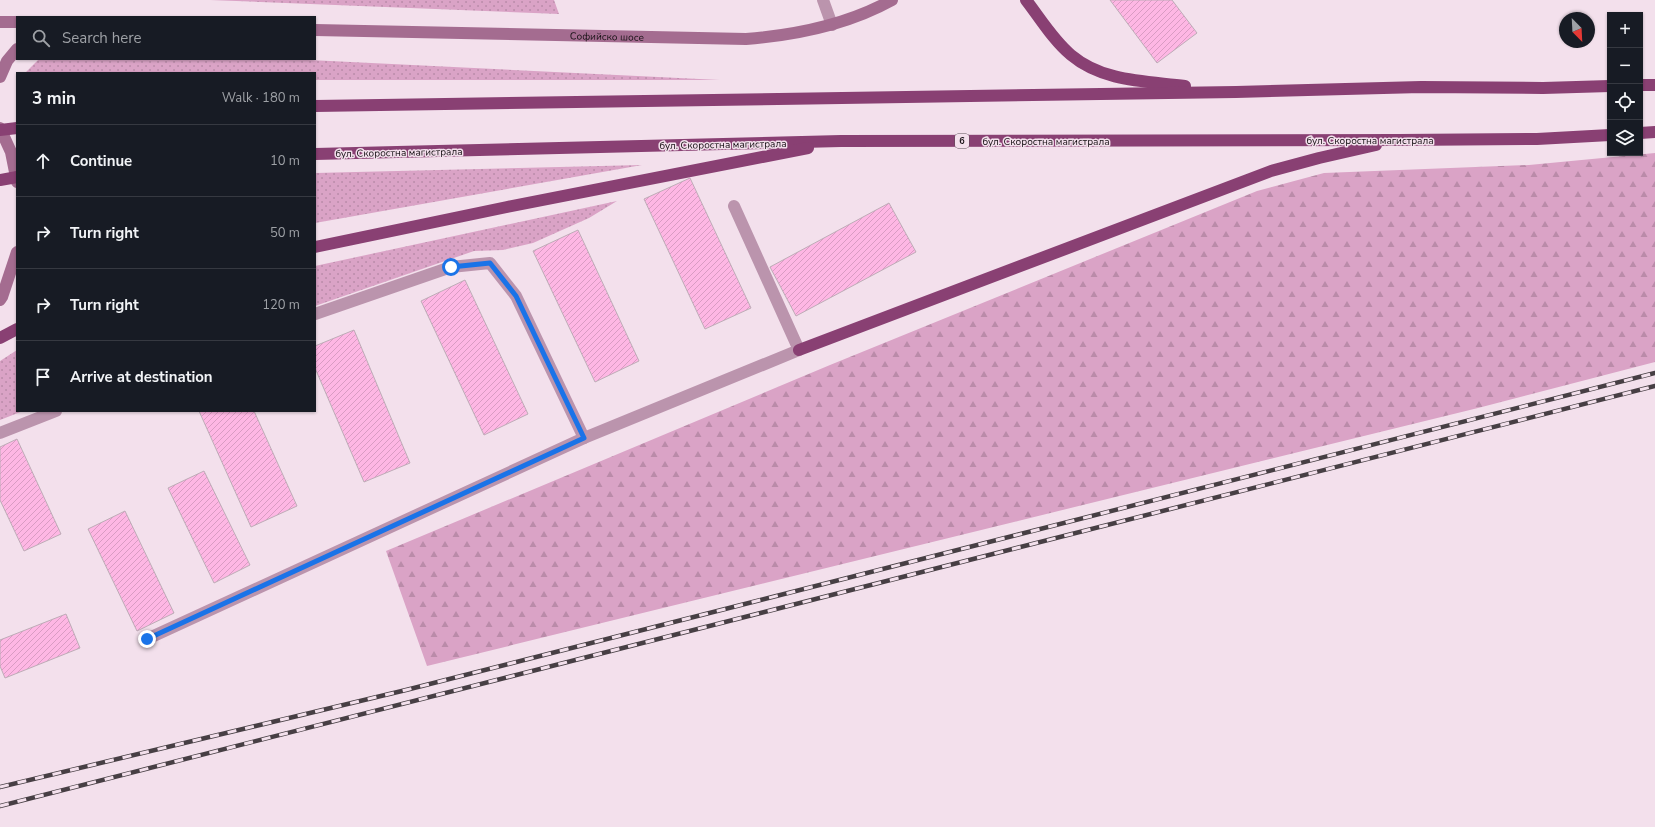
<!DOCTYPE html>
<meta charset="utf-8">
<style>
body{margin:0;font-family:"Nunito Sans",sans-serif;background:#20242c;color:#f1f3f6}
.controls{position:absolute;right:12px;top:12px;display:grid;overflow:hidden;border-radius:0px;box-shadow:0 1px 3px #0004}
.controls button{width:36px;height:36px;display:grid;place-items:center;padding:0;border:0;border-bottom:1px solid #363941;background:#171b24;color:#f1f3f6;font:20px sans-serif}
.compass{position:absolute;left:1559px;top:12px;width:36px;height:36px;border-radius:50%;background:#171b24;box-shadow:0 1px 3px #0004;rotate:156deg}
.stop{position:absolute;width:12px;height:12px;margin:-9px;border:3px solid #1a73e8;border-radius:50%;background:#fff}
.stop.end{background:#1a73e8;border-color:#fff;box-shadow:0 1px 4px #0008}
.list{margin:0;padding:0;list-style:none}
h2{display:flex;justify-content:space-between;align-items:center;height:52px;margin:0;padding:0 16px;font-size:17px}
h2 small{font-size:13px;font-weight:400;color:#9ea1a6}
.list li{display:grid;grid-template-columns:26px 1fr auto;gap:12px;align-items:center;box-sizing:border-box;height:72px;padding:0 16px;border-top:1px solid #363941}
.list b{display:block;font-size:15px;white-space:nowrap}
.list em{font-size:13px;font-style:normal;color:#9ea1a6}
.icon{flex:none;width:22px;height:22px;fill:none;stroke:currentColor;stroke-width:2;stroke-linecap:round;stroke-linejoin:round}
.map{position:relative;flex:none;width:1655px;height:827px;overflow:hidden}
.search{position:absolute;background:#171b24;box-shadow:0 1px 3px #0004;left:16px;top:16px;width:300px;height:44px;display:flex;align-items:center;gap:10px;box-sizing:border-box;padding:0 14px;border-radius:0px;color:#9ea1a6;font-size:15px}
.panel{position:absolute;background:#171b24;box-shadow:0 1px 3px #0004;left:16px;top:72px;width:300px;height:340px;border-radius:0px}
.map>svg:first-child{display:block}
.grass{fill:url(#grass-dots)}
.forest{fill:url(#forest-firs)}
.building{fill:url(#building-hatch);stroke:#beacb7}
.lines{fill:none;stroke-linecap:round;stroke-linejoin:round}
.minor{stroke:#bb94ad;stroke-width:12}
.secondary{stroke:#a46c90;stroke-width:12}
.trunk{stroke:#894073;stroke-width:12}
.rail-casing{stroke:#473f44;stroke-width:4.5}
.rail{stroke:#f3e0ec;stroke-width:3;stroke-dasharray:9;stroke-linecap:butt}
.trunk-bridge{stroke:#894073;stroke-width:12}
.route{stroke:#1a73e8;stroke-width:5}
.labels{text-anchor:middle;stroke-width:3;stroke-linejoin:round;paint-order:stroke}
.shield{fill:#f3e0ec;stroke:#5a5056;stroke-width:1}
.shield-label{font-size:9px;font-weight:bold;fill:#181216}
.street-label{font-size:10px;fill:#181216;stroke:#f3e0ec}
</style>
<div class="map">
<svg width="1655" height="827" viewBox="0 0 1655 827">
<defs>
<pattern id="grass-dots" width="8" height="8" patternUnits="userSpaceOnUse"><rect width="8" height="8" fill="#daa3c6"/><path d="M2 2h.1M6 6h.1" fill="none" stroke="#ba8ba9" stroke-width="1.8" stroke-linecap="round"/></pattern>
<pattern id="forest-firs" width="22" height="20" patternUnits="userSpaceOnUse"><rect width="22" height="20" fill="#daa3c6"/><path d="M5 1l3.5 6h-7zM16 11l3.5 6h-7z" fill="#ba8ba9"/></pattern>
<pattern id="building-hatch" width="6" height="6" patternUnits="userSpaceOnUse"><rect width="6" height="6" fill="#feb7e4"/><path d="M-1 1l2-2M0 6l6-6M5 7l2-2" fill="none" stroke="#d99cc3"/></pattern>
</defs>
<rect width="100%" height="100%" fill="#f3e0ec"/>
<!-- grass -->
<g class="grass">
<path d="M210,0h344l5,14z"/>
<path d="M39,59h250l431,21h-405v-7h-290z"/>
<path d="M642,165l-327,58v-50z"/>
<path d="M617,201l-28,17 -56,25 -30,7 -29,1 -159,55v-40z"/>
<path d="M17,350v61h6l-23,9v-59z"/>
</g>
<!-- forest -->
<path class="forest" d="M1655,153v209l-177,46 -1051,258 -41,-115 444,-186 427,-174 67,-18 205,-8z"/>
<!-- building -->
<g class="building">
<path d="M1110,0h62l25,33 -40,30z"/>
<path d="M690,178l61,130 -46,21 -61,-130z"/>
<path d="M889,203l27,49 -120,64 -26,-49z"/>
<path d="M578,230l61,131 -44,21 -62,-131z"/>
<path d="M465,280l63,134 -44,21 -63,-134z"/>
<path d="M354,330l56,133 -46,19 -49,-114v-22z"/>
<path d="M199,411h55l43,95 -46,21z"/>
<path d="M17,439l44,95 -37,17 -24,-51v-53z"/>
<path d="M204,471l46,94 -36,18 -46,-95z"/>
<path d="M125,511l49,102 -37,18 -49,-102z"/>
<path d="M66,614l14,34 -75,30 -5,-12v-26z"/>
</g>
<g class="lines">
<!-- minor -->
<g class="minor">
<path d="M823,0l9,25"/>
<path d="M315,314l136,-47 39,-4 26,33 68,142"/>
<path d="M0,433l56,-22"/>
<path d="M147,639l437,-201 215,-88 -65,-144"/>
</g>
<!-- secondary -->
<g class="secondary">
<path d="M0,22h17"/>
<path id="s1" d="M315,30l431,9c51,-4 101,-14 146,-39"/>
<path d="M0,77l7,-16 10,-12"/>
<path d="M0,128l11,24 6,30"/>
<path d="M0,300l2,-3 15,-45"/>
</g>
<!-- trunk -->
<g class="trunk">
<path d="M1026,0c14,18 27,40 45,55 32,27 75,26 114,31"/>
<path d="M1640,85h15"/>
<path d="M315,106l921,-14 185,-5 122,1 67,-2"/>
<path d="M1640,133l15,-1"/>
<path d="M315,154l526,-13 558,-1 138,-1 73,-4"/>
<path d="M315,247l192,-40 301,-59"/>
<path d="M0,338l17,-9"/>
<path d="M799,350l472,-179 48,-13 57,-13"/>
</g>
<defs>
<g id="rail">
<path d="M0,787l406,-97 1249,-317"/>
<path d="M0,806l1655,-420"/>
</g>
</defs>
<!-- rail casing -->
<use href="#rail" class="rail-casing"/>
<!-- rail -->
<use href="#rail" class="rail"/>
<!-- trunk-bridge -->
<g class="trunk-bridge">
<path d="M0,130l17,-2"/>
<path d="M0,180l17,-3"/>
</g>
</g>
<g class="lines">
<!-- route -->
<path class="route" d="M147,639l437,-201 -68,-142 -26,-33 -39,4"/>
</g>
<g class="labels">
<!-- shield labels -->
<rect class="shield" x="955" y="134" width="14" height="14" rx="3"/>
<g class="shield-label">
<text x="962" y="144">6</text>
</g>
<!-- street labels -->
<g class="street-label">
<text dy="4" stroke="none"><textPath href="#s1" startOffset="292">Софийско шосе</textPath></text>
<text x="1370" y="144">бул. Скоростна магистрала</text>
<text x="1046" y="145">бул. Скоростна магистрала</text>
<text transform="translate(723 144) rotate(-1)" y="4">бул. Скоростна магистрала</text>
<text transform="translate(399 152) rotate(-1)" y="4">бул. Скоростна магистрала</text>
</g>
</g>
</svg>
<div class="controls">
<button>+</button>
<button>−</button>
<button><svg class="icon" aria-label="locate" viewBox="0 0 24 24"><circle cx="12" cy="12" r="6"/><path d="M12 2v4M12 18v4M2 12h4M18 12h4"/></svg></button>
<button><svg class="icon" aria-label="layers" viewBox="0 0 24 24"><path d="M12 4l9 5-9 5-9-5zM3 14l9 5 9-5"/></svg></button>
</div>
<svg class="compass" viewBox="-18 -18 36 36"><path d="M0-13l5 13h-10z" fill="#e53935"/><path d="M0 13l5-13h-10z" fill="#9ea1a6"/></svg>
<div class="stop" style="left:451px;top:267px"></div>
<div class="stop end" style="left:147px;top:639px"></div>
<div class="search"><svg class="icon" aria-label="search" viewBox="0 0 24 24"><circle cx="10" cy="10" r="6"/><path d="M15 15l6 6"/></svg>Search here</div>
<section class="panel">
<h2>3 min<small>Walk · 180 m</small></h2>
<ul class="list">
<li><svg class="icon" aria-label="ahead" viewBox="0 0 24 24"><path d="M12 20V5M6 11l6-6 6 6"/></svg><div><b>Continue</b></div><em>10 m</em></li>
<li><svg class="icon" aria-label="right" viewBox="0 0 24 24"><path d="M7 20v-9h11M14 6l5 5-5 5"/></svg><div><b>Turn right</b></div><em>50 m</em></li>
<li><svg class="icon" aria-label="right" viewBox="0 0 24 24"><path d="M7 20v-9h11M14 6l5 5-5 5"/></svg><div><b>Turn right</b></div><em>120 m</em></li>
<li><svg class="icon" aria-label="arrive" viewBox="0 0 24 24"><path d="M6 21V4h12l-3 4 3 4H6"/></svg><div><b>Arrive at destination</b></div></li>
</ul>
</section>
</div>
